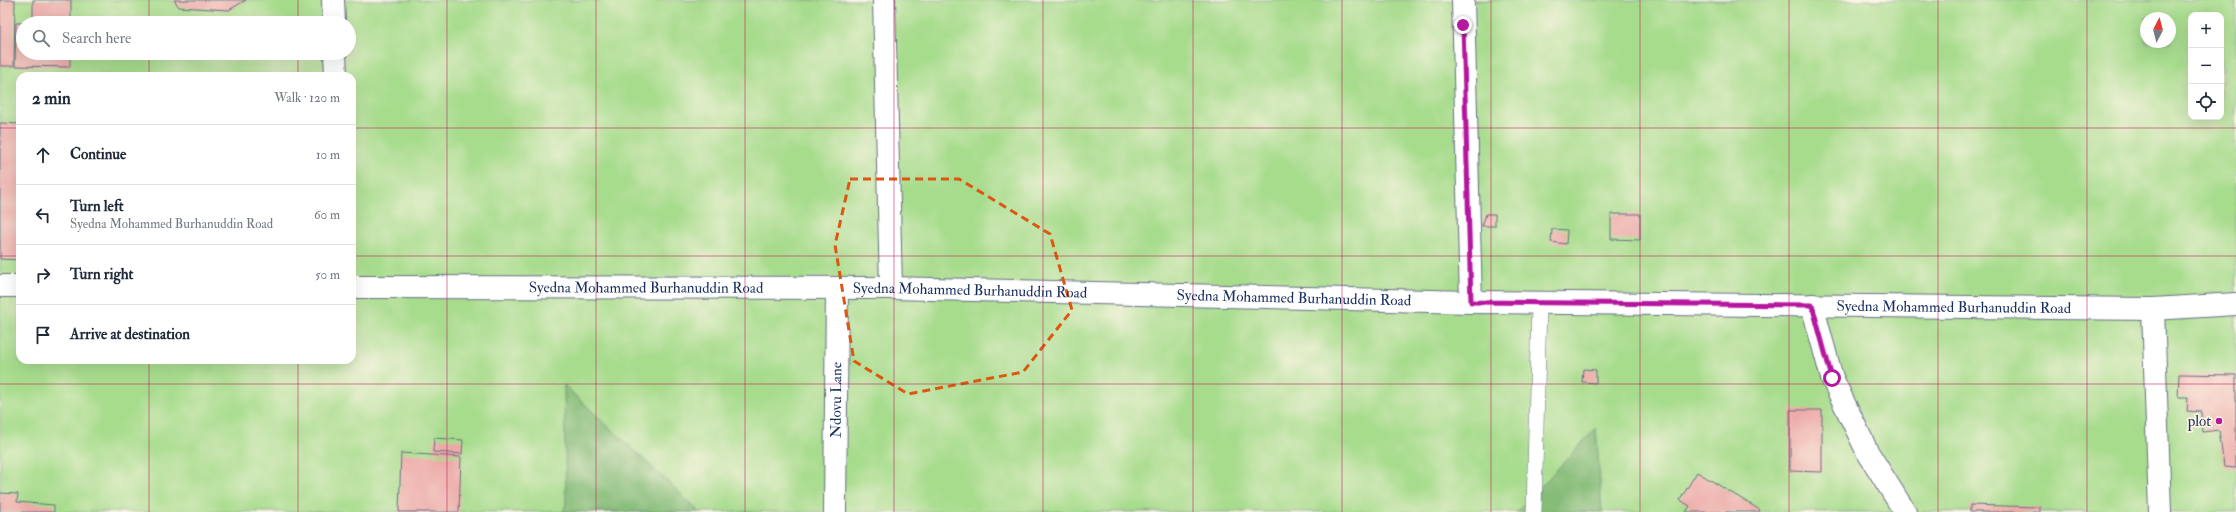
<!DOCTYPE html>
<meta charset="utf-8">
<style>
body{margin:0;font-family:"IM FELL Double Pica",serif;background:#f2f2f3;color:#1f2937}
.controls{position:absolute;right:12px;top:12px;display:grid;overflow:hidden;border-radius:8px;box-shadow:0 4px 16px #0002}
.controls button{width:36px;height:36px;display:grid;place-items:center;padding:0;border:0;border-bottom:1px solid #e0e1e3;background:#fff;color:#1f2937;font:20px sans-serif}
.compass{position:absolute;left:2140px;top:12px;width:36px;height:36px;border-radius:50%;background:#fff;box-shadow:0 4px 16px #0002;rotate:7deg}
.stop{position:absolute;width:12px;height:12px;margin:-9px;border:3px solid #b5179e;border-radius:50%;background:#fff}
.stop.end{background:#b5179e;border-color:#fff;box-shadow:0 1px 4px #0008}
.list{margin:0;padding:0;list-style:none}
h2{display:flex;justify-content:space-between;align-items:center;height:52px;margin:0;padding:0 16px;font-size:17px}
h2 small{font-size:13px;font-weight:400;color:#747a83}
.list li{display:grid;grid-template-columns:26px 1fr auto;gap:12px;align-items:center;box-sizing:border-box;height:60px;padding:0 16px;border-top:1px solid #e0e1e3}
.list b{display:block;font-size:15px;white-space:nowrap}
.list p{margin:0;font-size:13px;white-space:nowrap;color:#747a83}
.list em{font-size:13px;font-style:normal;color:#747a83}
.icon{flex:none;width:22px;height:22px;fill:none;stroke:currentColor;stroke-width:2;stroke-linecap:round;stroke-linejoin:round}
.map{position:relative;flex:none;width:2236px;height:512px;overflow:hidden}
.search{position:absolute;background:#fff;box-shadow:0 4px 16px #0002;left:16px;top:16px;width:340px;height:44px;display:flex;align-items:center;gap:10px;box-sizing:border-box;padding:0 14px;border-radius:22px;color:#747a83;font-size:15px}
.panel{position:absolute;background:#fff;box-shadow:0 4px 16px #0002;left:16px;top:72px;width:340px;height:292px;border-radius:12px}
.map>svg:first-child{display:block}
.green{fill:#a7dc8d;stroke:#618676;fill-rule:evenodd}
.forest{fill:#85bc78;stroke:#50766b}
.building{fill:#eca9a7}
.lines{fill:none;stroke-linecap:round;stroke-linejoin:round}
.lane-casing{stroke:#656e82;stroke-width:16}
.street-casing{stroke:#656e82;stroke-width:24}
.lane{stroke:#fff;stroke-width:15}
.street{stroke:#fff;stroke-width:22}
.route{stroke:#b5179e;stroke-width:5}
.marked{fill:none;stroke:#de5710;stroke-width:3;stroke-dasharray:8 5;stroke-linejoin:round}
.grid{fill:none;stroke:#c2185b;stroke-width:1;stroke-opacity:0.55}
.poi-dot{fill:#b5179e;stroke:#fcf5e5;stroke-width:1.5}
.labels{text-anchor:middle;stroke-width:3.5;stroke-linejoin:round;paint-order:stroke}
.street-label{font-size:15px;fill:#1b2f5e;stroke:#fcf5e5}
.poi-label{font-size:15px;fill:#1b2f5e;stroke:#fcf5e5;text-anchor:end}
</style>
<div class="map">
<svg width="2236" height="512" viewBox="0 0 2236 512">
<rect width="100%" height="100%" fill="#fcf5e5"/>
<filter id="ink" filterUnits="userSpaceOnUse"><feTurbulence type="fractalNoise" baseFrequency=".025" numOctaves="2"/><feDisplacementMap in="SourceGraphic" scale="8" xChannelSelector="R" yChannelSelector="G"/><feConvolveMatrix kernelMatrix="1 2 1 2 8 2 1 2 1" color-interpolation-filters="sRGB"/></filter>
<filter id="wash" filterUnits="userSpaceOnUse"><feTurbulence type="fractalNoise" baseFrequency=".012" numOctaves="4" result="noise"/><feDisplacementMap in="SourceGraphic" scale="16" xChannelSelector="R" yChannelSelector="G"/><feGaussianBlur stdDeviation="0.9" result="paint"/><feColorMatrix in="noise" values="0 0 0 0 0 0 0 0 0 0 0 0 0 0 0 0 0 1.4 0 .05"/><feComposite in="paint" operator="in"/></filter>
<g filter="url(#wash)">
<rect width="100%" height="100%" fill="#efe3c4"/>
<!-- green -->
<path class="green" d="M0,0h2236v512h-2236zM2191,15h30v102h-30zM2146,18h24v24h-24zM23,23h326v30h-326zM20,76h332v284h-332z"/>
<!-- forest -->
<g class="forest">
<path d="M564,385l136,127h-137l3,-8z"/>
<path d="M1596,428l6,84h-85z"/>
</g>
<g id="blocks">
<!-- building -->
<g class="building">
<path d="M0,0h15l-1,66h-14z"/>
<rect x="33" y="0" width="38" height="23"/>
<path d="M174,0h72l-17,10 -50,-3z"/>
<path d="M16,23h7v30h47v14l-55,-1z"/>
<path d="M0,123l20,1v136l-20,-1z"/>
<path d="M1486,214h9v12h-13z"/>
<path d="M1611,214h29v26l-29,-1z"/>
<path d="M1552,229l15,1 -1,14 -15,-2z"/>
<path d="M1583,369l13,1v13l-14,-1z"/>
<path d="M2179,374l57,1v93l-12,-1 -5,-37 -16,2 -2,-20 -14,-1 1,-14h-10z"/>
<path d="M1790,410h32v62l-32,-1z"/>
<path d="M434,438l29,2 -1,14 -29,-2z"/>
<path d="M401,453l60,4 -2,55h-60z"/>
<path d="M1697,472l63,38 -1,2h-73l4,-6 -10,-6z"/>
<path d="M0,493l18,1 -1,8 37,3v7h-54z"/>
<path d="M1970,505l70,2v5h-70z"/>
</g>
</g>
</g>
<g filter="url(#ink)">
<use href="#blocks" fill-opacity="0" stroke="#656e82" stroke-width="1"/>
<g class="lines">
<defs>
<path id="lane" d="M1534,512l5,-209"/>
<g id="street">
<path d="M333,0l1,23"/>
<path d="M884,0l7,288"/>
<path d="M1463,0l8,302"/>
<path d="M335,53l1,23"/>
<path d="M0,286h20"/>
<path id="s1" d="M352,287l539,1 580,14 682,7 83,-5"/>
<path d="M1812,305l20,73 35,73 38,61"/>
<path d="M2153,309l7,203"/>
<path id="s2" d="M835,512l2,-224"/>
</g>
</defs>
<!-- lane casing -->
<use href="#lane" class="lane-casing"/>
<!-- street casing -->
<use href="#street" class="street-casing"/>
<!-- lane -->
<use href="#lane" class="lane"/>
<!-- street -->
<use href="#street" class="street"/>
</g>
</g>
<g class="lines" filter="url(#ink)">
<!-- route -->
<path class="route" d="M1463,25l8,277 341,3 20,73"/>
</g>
<!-- marked area -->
<path class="marked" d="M850,179h109l91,55 22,76 -49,62 -115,22 -54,-33 -19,-116z"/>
<!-- grid -->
<path class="grid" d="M149,0v23M298,0v23M447,0v512M596,0v512M745,0v512M894,0v512M1043,0v512M1193,0v512M1342,0v512M1491,0v512M1640,0v512M1789,0v512M1938,0v512M2087,0v512M149,53v23M298,53v23M0,128h20M352,128h1884M0,256h20M352,256h1884M149,360v152M298,360v152M0,384h2236"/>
<!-- markers -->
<circle class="poi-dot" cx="2219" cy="421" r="4"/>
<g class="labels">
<!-- street labels -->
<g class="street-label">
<text dy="5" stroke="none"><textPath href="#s1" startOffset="294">Syedna Mohammed Burhanuddin Road</textPath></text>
<text dy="5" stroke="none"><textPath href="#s1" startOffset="618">Syedna Mohammed Burhanuddin Road</textPath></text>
<text dy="5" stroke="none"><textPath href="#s1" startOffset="942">Syedna Mohammed Burhanuddin Road</textPath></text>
<text dy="5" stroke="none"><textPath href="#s1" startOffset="1602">Syedna Mohammed Burhanuddin Road</textPath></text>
<text dy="5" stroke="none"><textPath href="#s2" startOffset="112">Ndovu Lane</textPath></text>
</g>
<!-- poi labels -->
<g class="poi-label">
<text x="2211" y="426">plot</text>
</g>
</g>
</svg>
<div class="controls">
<button>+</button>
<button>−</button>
<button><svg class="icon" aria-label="locate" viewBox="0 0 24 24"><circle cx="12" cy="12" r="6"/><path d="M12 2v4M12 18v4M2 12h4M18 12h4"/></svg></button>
</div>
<svg class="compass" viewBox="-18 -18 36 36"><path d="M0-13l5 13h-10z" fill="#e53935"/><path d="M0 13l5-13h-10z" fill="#747a83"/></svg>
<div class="stop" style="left:1832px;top:378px"></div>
<div class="stop end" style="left:1463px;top:25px"></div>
<div class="search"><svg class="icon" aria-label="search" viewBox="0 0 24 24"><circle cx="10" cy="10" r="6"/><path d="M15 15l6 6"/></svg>Search here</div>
<section class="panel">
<h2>2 min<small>Walk · 120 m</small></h2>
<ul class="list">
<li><svg class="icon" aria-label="ahead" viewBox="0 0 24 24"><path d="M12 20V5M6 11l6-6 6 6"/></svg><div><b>Continue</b></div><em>10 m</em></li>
<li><svg class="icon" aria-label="left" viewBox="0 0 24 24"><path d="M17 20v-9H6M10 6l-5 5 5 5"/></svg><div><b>Turn left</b><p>Syedna Mohammed Burhanuddin Road</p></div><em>60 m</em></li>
<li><svg class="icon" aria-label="right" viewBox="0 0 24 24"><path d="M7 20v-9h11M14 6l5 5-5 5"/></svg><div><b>Turn right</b></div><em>50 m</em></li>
<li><svg class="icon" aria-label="arrive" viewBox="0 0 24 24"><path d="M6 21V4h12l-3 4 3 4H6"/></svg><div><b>Arrive at destination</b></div></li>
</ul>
</section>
</div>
